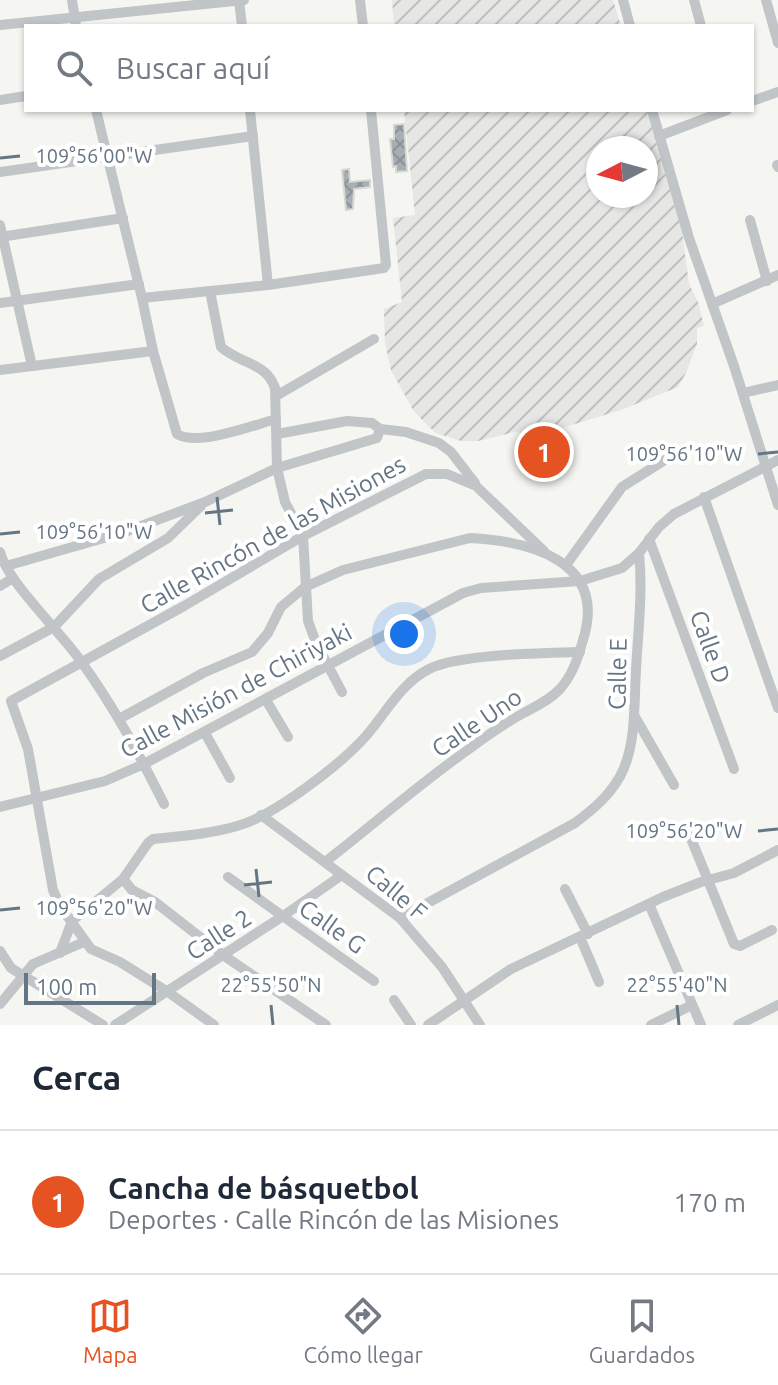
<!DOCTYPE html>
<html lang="es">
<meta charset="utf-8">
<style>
body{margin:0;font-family:Ubuntu,sans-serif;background:#f6f6f7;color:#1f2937}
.compass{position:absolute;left:586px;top:136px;width:72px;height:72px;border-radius:50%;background:#fff;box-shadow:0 2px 6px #0004;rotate:264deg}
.scale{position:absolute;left:24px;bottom:20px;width:132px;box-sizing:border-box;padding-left:8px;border:4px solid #647583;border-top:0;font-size:22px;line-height:28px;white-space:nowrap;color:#647583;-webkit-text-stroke:6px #fff;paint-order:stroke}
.you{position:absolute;left:404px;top:634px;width:28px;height:28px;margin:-20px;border:6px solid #fff;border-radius:50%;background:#1a73e8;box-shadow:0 0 0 12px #1a73e833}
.badge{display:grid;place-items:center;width:52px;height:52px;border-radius:50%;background:#e55322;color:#fff;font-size:26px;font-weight:700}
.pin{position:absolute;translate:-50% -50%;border:4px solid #fff;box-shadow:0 2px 8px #0006}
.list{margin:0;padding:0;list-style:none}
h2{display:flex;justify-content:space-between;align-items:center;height:104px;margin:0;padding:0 32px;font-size:34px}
h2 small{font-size:26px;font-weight:400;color:#747a83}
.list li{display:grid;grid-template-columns:52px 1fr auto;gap:24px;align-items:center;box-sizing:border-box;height:144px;padding:0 32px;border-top:2px solid #e0e1e3}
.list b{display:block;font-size:30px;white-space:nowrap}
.list p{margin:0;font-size:26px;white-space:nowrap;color:#747a83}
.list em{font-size:26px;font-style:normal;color:#747a83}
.icon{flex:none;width:44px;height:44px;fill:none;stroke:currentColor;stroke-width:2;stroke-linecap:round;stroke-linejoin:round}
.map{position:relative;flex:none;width:778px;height:1025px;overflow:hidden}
.search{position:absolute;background:#fff;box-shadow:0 2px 6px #0004;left:24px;right:24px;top:24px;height:88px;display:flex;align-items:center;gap:20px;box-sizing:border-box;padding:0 28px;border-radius:0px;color:#747a83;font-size:30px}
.sheet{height:248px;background:#fff}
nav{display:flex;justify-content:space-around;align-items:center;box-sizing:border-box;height:112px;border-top:2px solid #e0e1e3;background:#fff;font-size:22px;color:#747a83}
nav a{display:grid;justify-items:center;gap:4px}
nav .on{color:#e55322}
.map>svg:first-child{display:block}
.industrial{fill:url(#industrial-furrows);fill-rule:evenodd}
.park{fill:#d6dcd3}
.building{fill:url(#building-cross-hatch);stroke:#d7d7d4;stroke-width:2}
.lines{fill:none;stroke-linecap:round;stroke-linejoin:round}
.minor{stroke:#c1c5c8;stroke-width:10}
.ticks{fill:none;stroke:#647583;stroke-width:3}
.labels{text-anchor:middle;stroke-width:8;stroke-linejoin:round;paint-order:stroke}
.street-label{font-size:24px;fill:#647583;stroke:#fff}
.ticks-label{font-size:20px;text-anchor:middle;fill:#647583;stroke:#fff;stroke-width:8;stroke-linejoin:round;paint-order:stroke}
</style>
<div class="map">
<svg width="778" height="1025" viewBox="0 0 778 1025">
<defs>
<pattern id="industrial-furrows" width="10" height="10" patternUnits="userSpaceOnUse" patternTransform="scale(2)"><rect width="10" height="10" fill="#e6e7e5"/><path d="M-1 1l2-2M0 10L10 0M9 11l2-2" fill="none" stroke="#bec0bf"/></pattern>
<pattern id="building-cross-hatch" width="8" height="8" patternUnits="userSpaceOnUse" patternTransform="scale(2)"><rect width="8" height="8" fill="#a7afb4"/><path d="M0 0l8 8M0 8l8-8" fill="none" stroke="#8c9398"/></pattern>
</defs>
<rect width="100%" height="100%" fill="#f5f6f2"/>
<!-- industrial -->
<g class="industrial">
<path d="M392,0h221l8,26h-227z"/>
<path d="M404,110h243l35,121 7,53 9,18 6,24 -7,2v16l-10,27 -9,16 -57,23 -82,25 -24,-3 -37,9h-17l-25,-8 -11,-10 -12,-13 -22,-40 -6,-27 -1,-34 18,-7 -9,-84 22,-3zM598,148h48v48h-48z"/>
</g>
<!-- park -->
<path class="park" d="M559,434l8,23 -37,13 -8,-22z"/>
<!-- building -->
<g class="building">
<path d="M404,124l3,47 -11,1v-6l-3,1 -3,-28h4v-14z"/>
<path d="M349,169l1,13 20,-2v7l-16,2 -1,20 -7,1 -4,-40z"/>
</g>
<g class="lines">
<!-- minor -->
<g class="minor">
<path d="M72,0l4,26"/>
<path d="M239,0l3,26"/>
<path d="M360,0l3,26"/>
<path d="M623,0l7,26"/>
<path d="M694,0l7,26"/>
<path d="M766,0l12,43"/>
<path d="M0,25l244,-25"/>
<path d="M0,100l26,-4"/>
<path d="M752,101l26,-9"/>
<path d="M96,110l46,188 11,53 24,83c20,13 77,-9 99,-15"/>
<path d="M250,110l18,175"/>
<path d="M652,110l37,128 45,128 44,139"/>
<path d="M659,136l68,-26"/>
<path d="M777,165l1,2"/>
<path d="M0,172l253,-36"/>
<path d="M750,220l17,61"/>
<path d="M0,225l32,141"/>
<path d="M0,237l123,-19"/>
<path d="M210,291l11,56c19,17 45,15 54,41l2,80 8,34 18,34 5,85 8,22 26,49"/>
<path d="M142,298l126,-13 116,-17 2,-3 -15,-155"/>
<path d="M0,303l139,-19"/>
<path d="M712,304l66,-29"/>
<path d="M0,370l153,-19"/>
<path d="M743,393l35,-8"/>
<path d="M276,396l98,-57"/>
<path d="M277,434l70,-13 25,2 8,6 26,3 33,11 12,9 24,31"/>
<path d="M704,497l74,211"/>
<path d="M649,539l85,230"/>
<path d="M0,552c8,31 60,79 80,108 33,45 59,94 84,144"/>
<path d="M566,565l56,-78 62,-39"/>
<path d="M6,566l119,-34 80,-30 72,-34 100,-30 3,-9"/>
<path d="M0,586l13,-8"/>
<path d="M0,656l54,-29 45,-48 69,-41 33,-32"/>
<path d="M266,700l22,37"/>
<path d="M634,715l40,70"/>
<path d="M119,719l84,-46 49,-21 16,-19 13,-26 24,-20 38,-17 127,-32c60,3 138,23 113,102 -5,18 -10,34 -23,49 -11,12 -26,18 -40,26 -18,10 -35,22 -51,34 -50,35 -96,76 -144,113"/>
<path d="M205,733l25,45"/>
<path d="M0,807l105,-26 39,-17 319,-171 18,-5 99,-7 42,-13 17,-15 20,-26 15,-13 104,-54"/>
<path d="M261,815l139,103 42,49 38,58"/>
<path d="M690,836l44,108 6,2 32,-16"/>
<path d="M228,877l146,104"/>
<path d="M123,879l9,11 23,12 68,53 103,70"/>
<path d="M565,889l23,45"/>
<path d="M649,904l52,121"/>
<path d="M400,918l175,-95c20,-15 39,-31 49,-55 12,-29 10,-66 12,-98 2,-39 7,-78 3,-117"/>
<path d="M580,937l19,45"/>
<path d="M0,951l11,17 92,57"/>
<path d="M60,953l12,-32 51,-42 25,-36 5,-4c28,-3 57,-5 84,-13 37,-10 104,-62 129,-90 20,-23 34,-52 63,-67 30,-15 115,-16 151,-17"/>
<path d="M394,1000l17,25"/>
<path d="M0,1004l33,-40 51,-22"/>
<path d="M115,1025l168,-109 59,-41"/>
<path d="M214,1025l-46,-33 -48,-30 -29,-13 -31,-43 -7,-16 -25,-141 -17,-48 173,-95 119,-70 123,-62h21l29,12 68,65"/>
<path d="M428,1025l83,-56 152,-72 38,-15 33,-9 44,-23"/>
<path d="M651,1025l41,-20"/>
<path d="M738,1025l40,-20"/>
</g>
</g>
<!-- ticks -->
<path class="ticks" d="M0,158l20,-2M758,454l20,-2M217,497l3,28M205,513l28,-3M0,534l20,-2M758,831l20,-2M256,869l3,28M244,885l28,-3M0,910l20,-2M271,1005l2,20M677,1005l2,20"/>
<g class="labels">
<!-- street labels -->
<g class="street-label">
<text transform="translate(273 535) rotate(-29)" y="8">Calle Rincón de las Misiones</text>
<text transform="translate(710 647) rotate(70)" y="8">Calle D</text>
<text transform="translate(618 674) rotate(-89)" y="8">Calle E</text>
<text transform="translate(236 691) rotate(-28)" y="8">Calle Misión de Chiriyaki</text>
<text transform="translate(477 723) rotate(-34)" y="8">Calle Uno</text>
<text transform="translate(396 893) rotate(40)" y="8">Calle F</text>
<text transform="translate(332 927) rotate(35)" y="8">Calle G</text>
<text transform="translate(219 935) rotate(-33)" y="8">Calle 2</text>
</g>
</g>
<g class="ticks-label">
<text x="94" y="163">109°56'00"W</text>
<text x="684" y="461">109°56'10"W</text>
<text x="94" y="539">109°56'10"W</text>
<text x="684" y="838">109°56'20"W</text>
<text x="94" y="915">109°56'20"W</text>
<text x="271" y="992">22°55'50"N</text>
<text x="677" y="992">22°55'40"N</text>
</g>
</svg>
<svg class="compass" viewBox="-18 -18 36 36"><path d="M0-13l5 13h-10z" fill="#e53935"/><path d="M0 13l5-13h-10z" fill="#747a83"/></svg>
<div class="scale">100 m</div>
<div class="you"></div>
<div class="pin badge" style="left:544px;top:452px">1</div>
<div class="search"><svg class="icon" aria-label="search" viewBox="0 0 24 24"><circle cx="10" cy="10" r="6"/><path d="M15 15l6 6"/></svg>Buscar aquí</div>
</div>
<section class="sheet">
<h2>Cerca<small></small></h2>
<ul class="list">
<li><span class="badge">1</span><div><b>Cancha de básquetbol</b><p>Deportes · Calle Rincón de las Misiones</p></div><em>170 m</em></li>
</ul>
</section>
<nav>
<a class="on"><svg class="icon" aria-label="map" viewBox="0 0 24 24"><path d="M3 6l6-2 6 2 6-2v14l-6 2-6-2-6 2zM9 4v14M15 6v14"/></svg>Mapa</a>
<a><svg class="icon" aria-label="directions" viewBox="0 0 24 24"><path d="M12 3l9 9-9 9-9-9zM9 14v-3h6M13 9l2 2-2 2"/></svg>Cómo llegar</a>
<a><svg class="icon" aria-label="saved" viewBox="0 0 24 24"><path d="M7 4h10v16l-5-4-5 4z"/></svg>Guardados</a>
</nav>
